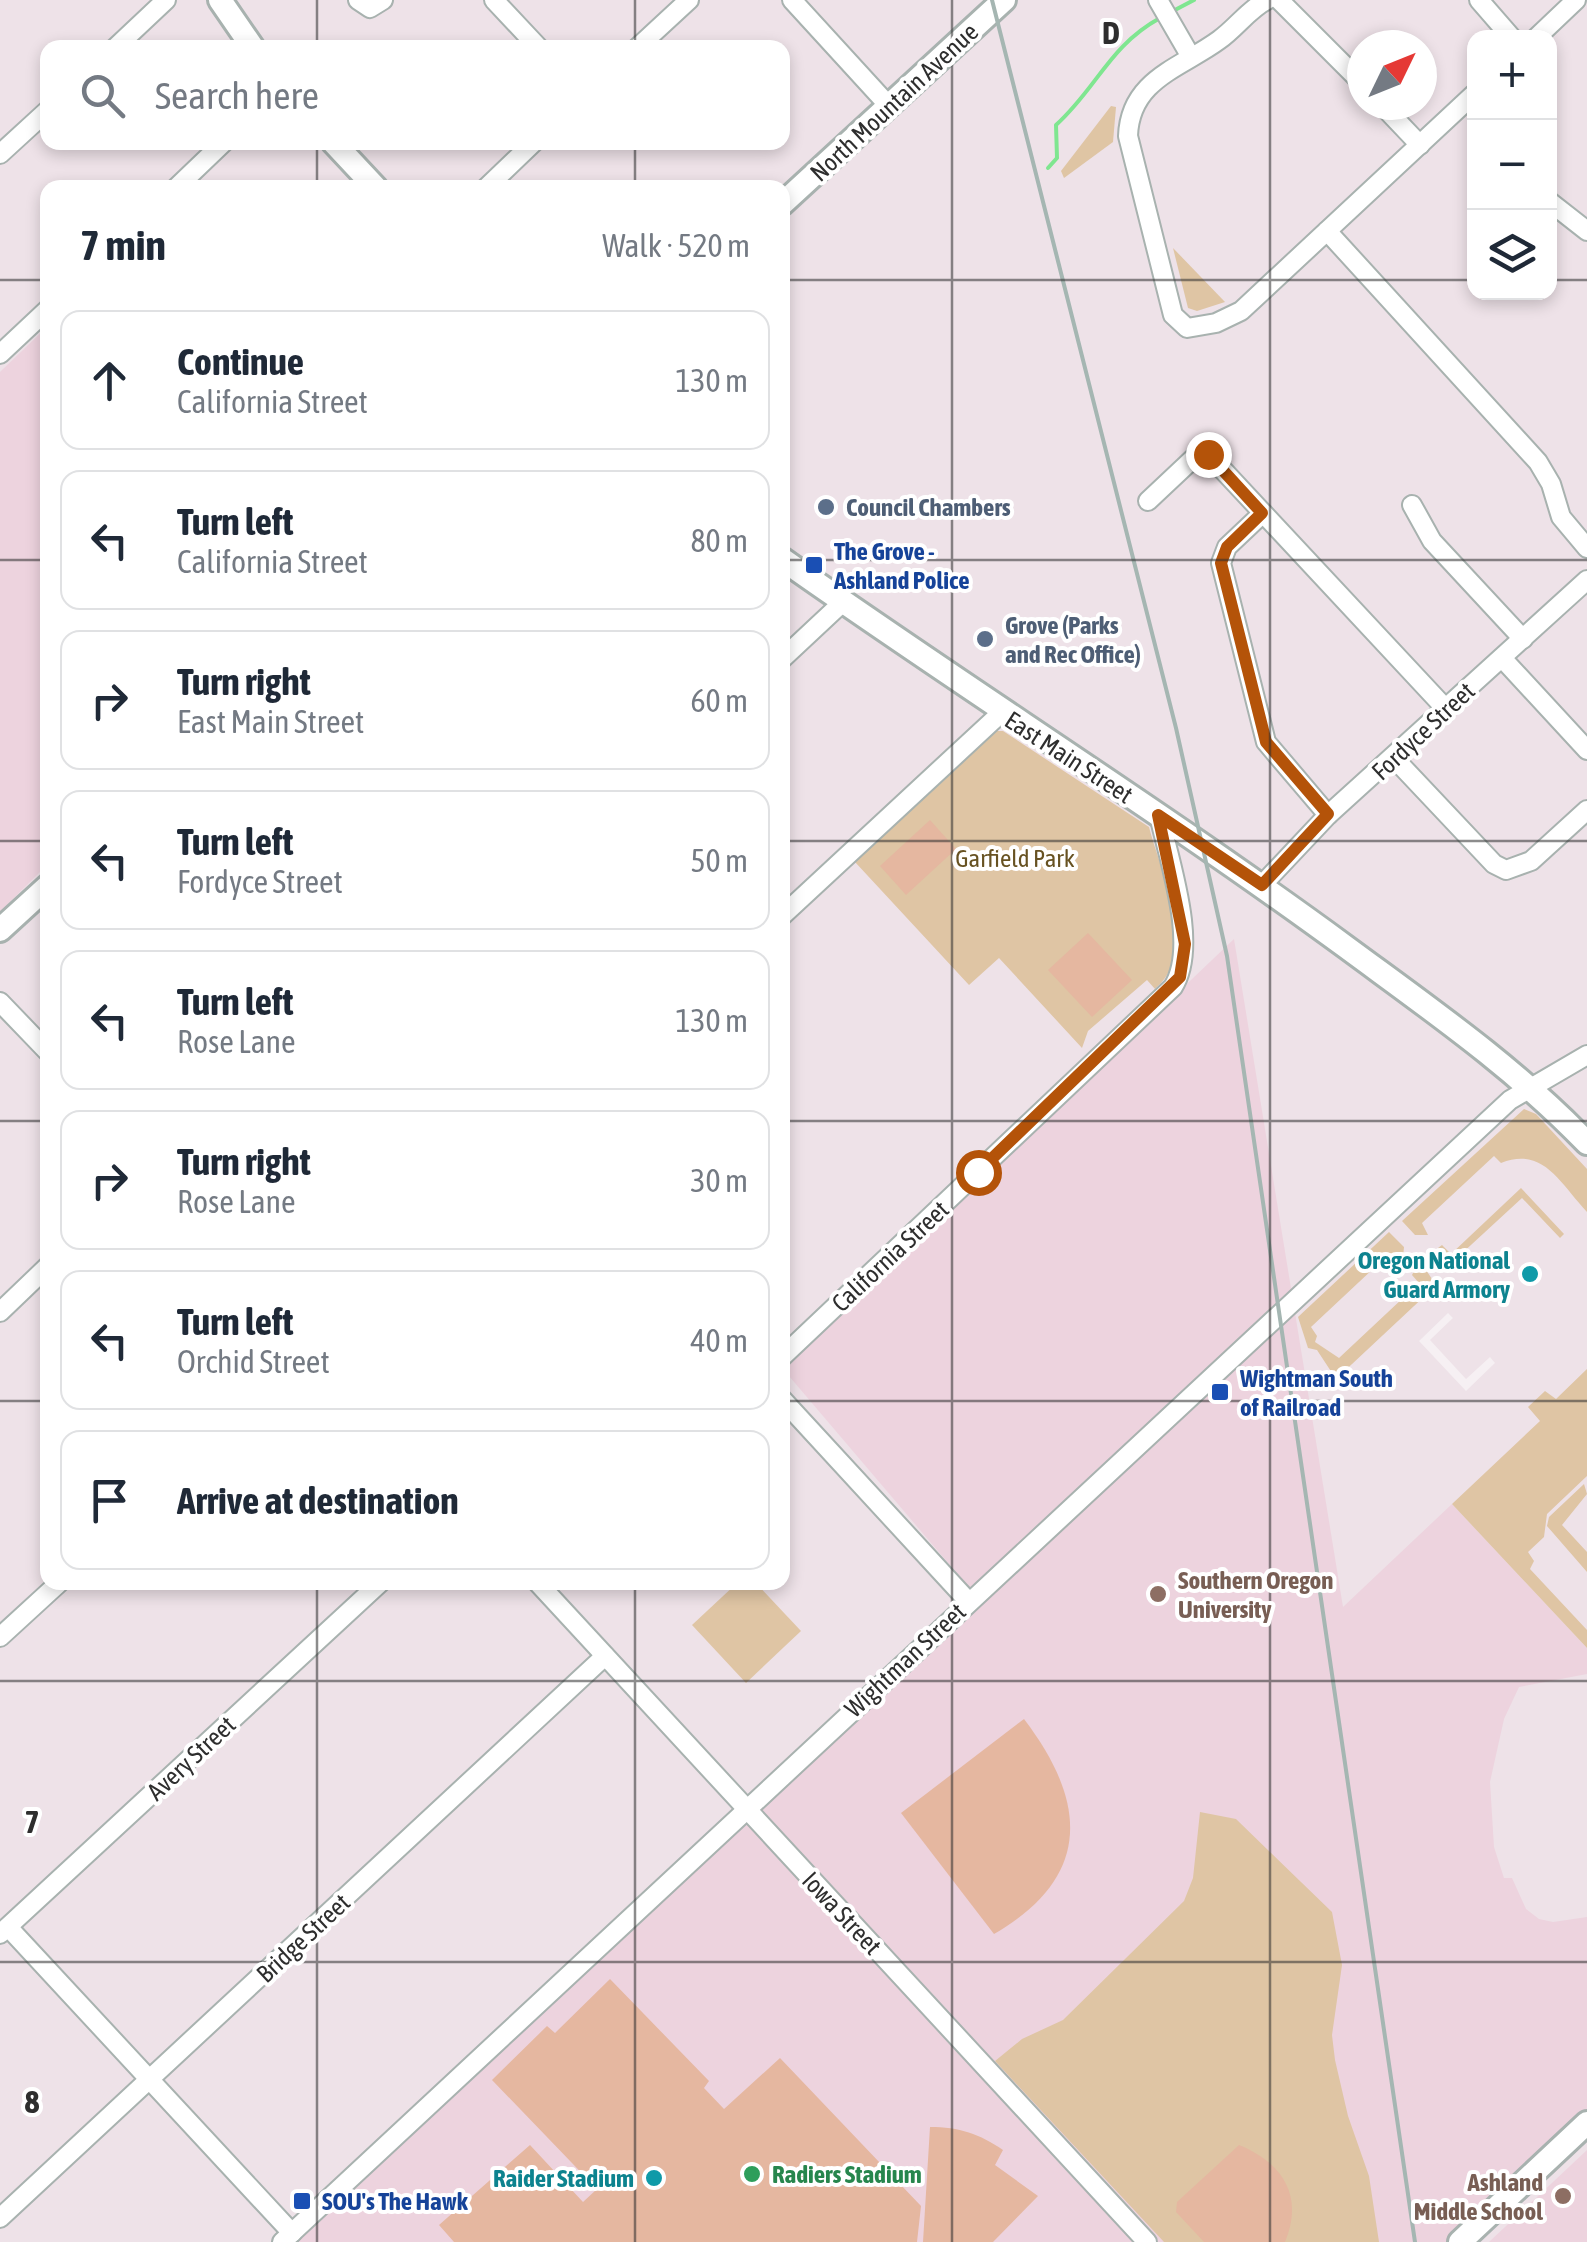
<!DOCTYPE html>
<meta charset="utf-8">
<style>
body{margin:0;font-family:"Asap Condensed",sans-serif;background:#f6f6f7;color:#1f2937}
.controls{position:absolute;right:30px;top:30px;display:grid;overflow:hidden;border-radius:20px;box-shadow:0 5px 15px #0003}
.controls button{width:90px;height:90px;display:grid;place-items:center;padding:0;border:0;border-bottom:2px solid #e0e1e3;background:#fff;color:#1f2937;font:50px sans-serif}
.compass{position:absolute;left:1347px;top:30px;width:90px;height:90px;border-radius:50%;background:#fff;box-shadow:0 5px 15px #0003;rotate:47deg}
.stop{position:absolute;width:30px;height:30px;margin:-22px;border:8px solid #b45309;border-radius:50%;background:#fff}
.stop.end{background:#b45309;border-color:#fff;box-shadow:0 2px 10px #0008}
.list{margin:0;padding:0;list-style:none}
h2{display:flex;justify-content:space-between;align-items:center;height:130px;margin:0;padding:0 40px;font-size:42px}
h2 small{font-size:32px;font-weight:400;color:#747a83}
.list li{display:grid;grid-template-columns:65px 1fr auto;gap:30px;align-items:center;box-sizing:border-box;height:140px;margin:0 20px 20px;padding:0 20px;border:2px solid #e0e1e3;border-radius:20px}
.list b{display:block;font-size:38px;white-space:nowrap}
.list p{margin:0;font-size:32px;white-space:nowrap;color:#747a83}
.list em{font-size:32px;font-style:normal;color:#747a83}
.icon{flex:none;width:55px;height:55px;fill:none;stroke:currentColor;stroke-width:2;stroke-linecap:round;stroke-linejoin:round}
.map{position:relative;flex:none;width:1587px;height:2242px;overflow:hidden}
.search{position:absolute;background:#fff;box-shadow:0 5px 15px #0003;left:40px;top:40px;width:750px;height:110px;display:flex;align-items:center;gap:25px;box-sizing:border-box;padding:0 35px;border-radius:20px;color:#747a83;font-size:38px}
.panel{position:absolute;background:#fff;box-shadow:0 5px 15px #0003;left:40px;top:180px;width:750px;height:1410px;border-radius:20px}
.map>svg:first-child{display:block}
.education{fill:#edd3de}
.green{fill:#dfc5a4}
.pitch{fill:#e5b7a0}
.plaza{fill:#f6f0f3}
.lines{fill:none;stroke-linecap:round;stroke-linejoin:round}
.stream{stroke:#7fe690;stroke-width:4}
.street-casing{stroke:#a8b2af;stroke-width:22}
.secondary-casing{stroke:#a8b2af;stroke-width:28}
.street{stroke:#fff;stroke-width:18}
.secondary{stroke:#fff;stroke-width:22}
.rail{stroke:#a5b6b2;stroke-width:4}
.route{stroke:#b45309;stroke-width:12}
.grid{fill:none;stroke:#2e2e2e;stroke-width:2.5;stroke-opacity:0.55}
.service-dot{fill:#5c6f8a;stroke:#fff;stroke-width:4}
.transit-dot{fill:#1a4fb4;stroke:#fff;stroke-width:4}
.culture-dot{fill:#0f9aa8;stroke:#fff;stroke-width:4}
.education-dot{fill:#8d6e63;stroke:#fff;stroke-width:4}
.leisure-dot{fill:#2e9e5b;stroke:#fff;stroke-width:4}
.labels{text-anchor:middle;stroke-width:8;stroke-linejoin:round;paint-order:stroke}
.street-label{font-size:25px;fill:#2e2e2e;stroke:#fff}
.service-label{font-size:25px;font-weight:bold;fill:#4e5e75;stroke:#fff;text-anchor:start}
.transit-label{font-size:25px;font-weight:bold;fill:#164399;stroke:#fff;text-anchor:start}
.park-label{font-size:25px;fill:#675222;stroke:#fff}
.culture-label{font-size:25px;font-weight:bold;fill:#0d838f;stroke:#fff;text-anchor:end}
.education-label{font-size:25px;font-weight:bold;fill:#785e54;stroke:#fff;text-anchor:start}
.leisure-label{font-size:25px;font-weight:bold;fill:#27864d;stroke:#fff;text-anchor:start}
.grid-label{font-size:32px;text-anchor:middle;font-weight:bold;fill:#2e2e2e;stroke:#fff;stroke-width:8;stroke-linejoin:round;paint-order:stroke}
</style>
<div class="map">
<svg width="1587" height="2242" viewBox="0 0 1587 2242">
<rect width="100%" height="100%" fill="#eee2e8"/>
<!-- education -->
<g class="education">
<path d="M47,327v538l-47,47v-540z"/>
<path d="M1234,939l109,668 109,-103 135,144v26l-68,13 -15,32 -14,63 4,65 10,31h8l14,31 13,10 14,3 34,-5v201l-131,124h-1159l686,-638 -200,-235z"/>
<path d="M1587,2150v92h-98z"/>
</g>
<!-- green -->
<g class="green">
<path d="M1111,106l5,1 -3,35 -49,36 -3,-7z"/>
<path d="M1173,248l52,54 -28,9 -9,-3z"/>
<path d="M997,731h6l146,96c12,47 51,124 6,162l-8,-9 -59,51 -6,17 -83,-90 -30,27 -114,-123z"/>
<path d="M1524,1109l12,5 51,55v43c-27,-29 -44,-66 -86,-49l-7,-7 -72,67 6,12h-13l-13,-14z"/>
<path d="M1521,1188l43,46 -4,4 -38,-40 -76,70 -10,-12 2,-8 4,-3 9,9z"/>
<path d="M1389,1232l15,15 -1,11 -13,-5 -79,74 6,9 -2,6 24,16 80,-75 -7,-8 3,-6 11,1 8,12 -5,10 -93,87 -19,-29 -9,-2 -10,-31z"/>
<path d="M1587,1369v107l-40,38 -3,23 -16,15 6,9 -4,8 57,61v18l-135,-144 88,-83 -12,-14 17,-16 11,8z"/>
<path d="M1584,1484l3,10 -25,31 25,27v20l-40,-46 2,-9z"/>
<path d="M737,1583h19l45,48 -55,52 -54,-58z"/>
<path d="M1200,1812l36,7 96,93 10,53 -10,70 3,25 13,56 21,60 10,66h-215l-169,-181 27,-22 41,-19 121,-119 9,-23z"/>
</g>
<!-- pitch -->
<g class="pitch">
<path d="M930,820l26,29 -50,46 -26,-29z"/>
<path d="M1088,933l44,47 -40,37 -44,-47z"/>
<path d="M1024,1719c64,84 68,158 -30,215l-93,-121z"/>
<path d="M610,1979l99,102 -5,7 20,21 56,-51 141,148 -4,36h-463l-15,-17 91,-80 53,57 14,-13 -105,-109 55,-54 8,7z"/>
<path d="M930,2127c29,0 50,7 73,23l-8,15 43,31 -45,46h-70z"/>
<path d="M1239,2145c44,18 65,51 46,97h-81l-28,-30 1,-10z"/>
</g>
<!-- plaza -->
<path class="plaza" d="M1448,1313l5,5 -23,22 36,39 24,-22 5,6 -29,28 -47,-50z"/>
<g class="lines">
<!-- stream -->
<g class="stream">
<path d="M1173,11l21,-11"/>
<path d="M1048,168l9,-10 -1,-33c41,-37 53,-79 104,-107"/>
</g>
<defs>
<g id="street">
<path d="M358,0l12,8 13,-8"/>
<path d="M494,0l45,48"/>
<path d="M792,0l97,106"/>
<path d="M1158,0l33,57"/>
<path d="M1267,0c-18,9 -31,28 -48,40 -38,28 -89,39 -91,96l45,179 14,13 29,-5 25,-12 233,-217"/>
<path d="M1279,0l83,83"/>
<path d="M1479,0l33,38"/>
<path d="M1536,38l40,-38"/>
<path d="M115,48l51,-48"/>
<path d="M637,48l52,-48"/>
<path d="M1382,105l38,40"/>
<path d="M0,154l48,-44"/>
<path d="M176,188l48,-46"/>
<path d="M486,188l48,-46"/>
<path d="M1550,202l37,29"/>
<path d="M1327,231l211,231 13,22 10,33 26,31"/>
<path d="M0,354l48,-45"/>
<path d="M1148,501l50,-47h10l238,255"/>
<path d="M1412,505l20,36 91,98"/>
<path d="M1263,513l-36,34 -6,16 45,179 62,73"/>
<path d="M1502,658l85,92"/>
<path d="M782,659l61,-57"/>
<path d="M1394,758l100,106 12,6 25,-9 56,-51"/>
<path d="M1262,885l66,-70 259,-235"/>
<path d="M782,916l219,-203"/>
<path d="M0,1002l48,50"/>
<path d="M0,1312l48,-46"/>
<path d="M782,1357l391,-370c26,-41 -4,-126 -14,-172"/>
<path d="M782,1399l186,202"/>
<path d="M537,1582l610,660"/>
<path d="M0,1637l60,-55"/>
<path d="M8,1927l284,306"/>
<path d="M0,1934l381,-352"/>
<path d="M0,2218l605,-562"/>
<path d="M282,2242l1228,-1142 77,-45"/>
</g>
<g id="secondary">
<path d="M220,0l33,48"/>
<path d="M333,142l43,46"/>
<path d="M782,204l222,-204"/>
<path d="M782,559c187,132 380,253 564,388 84,62 168,120 241,196"/>
<path d="M0,930l48,-44"/>
<path d="M1460,2242l127,-119"/>
</g>
</defs>
<!-- street casing -->
<use href="#street" class="street-casing"/>
<!-- secondary casing -->
<use href="#secondary" class="secondary-casing"/>
<!-- street -->
<use href="#street" class="street"/>
<!-- secondary -->
<use href="#secondary" class="secondary"/>
<!-- rail -->
<path class="rail" d="M992,0l184,728 51,228 188,1286"/>
</g>
<g class="lines">
<!-- route -->
<path class="route" d="M978,1172l202,-195 5,-33 -27,-129 104,70 66,-71 -62,-72 -45,-179 6,-16 35,-34 -54,-59"/>
</g>
<!-- grid -->
<path class="grid" d="M317,0v48M635,0v48M952,0v2242M1270,0v2242M317,142v46M635,142v46M0,280h48M782,280h692M1550,280h37M0,560h48M782,560h805M0,841h48M782,841h805M0,1121h48M782,1121h805M0,1401h48M782,1401h805M317,1582v660M635,1582v660M0,1681h1587M0,1962h1587"/>
<!-- markers -->
<g class="service-dot">
<circle cx="826" cy="507" r="10"/>
<circle cx="985" cy="639" r="10"/>
</g>
<g class="transit-dot">
<rect x="804" y="555" width="20" height="20" rx="5"/>
<rect x="1210" y="1382" width="20" height="20" rx="5"/>
<rect x="292" y="2191" width="20" height="20" rx="5"/>
</g>
<g class="culture-dot">
<circle cx="1530" cy="1274" r="10"/>
<circle cx="654" cy="2178" r="10"/>
</g>
<g class="education-dot">
<circle cx="1158" cy="1594" r="10"/>
<circle cx="1563" cy="2196" r="10"/>
</g>
<circle class="leisure-dot" cx="752" cy="2174" r="10"/>
<g class="labels">
<!-- street labels -->
<g class="street-label">
<text transform="translate(894 102) rotate(-43)" y="9">North Mountain Avenue</text>
<text transform="translate(1423 731) rotate(-43)" y="9">Fordyce Street</text>
<text transform="translate(1069 757) rotate(33)" y="9">East Main Street</text>
<text transform="translate(890 1256) rotate(-43)" y="9">California Street</text>
<text transform="translate(905 1660) rotate(-43)" y="9">Wightman Street</text>
<text transform="translate(191 1758) rotate(-43)" y="9">Avery Street</text>
<text transform="translate(842 1913) rotate(47)" y="9">Iowa Street</text>
<text transform="translate(303 1938) rotate(-43)" y="9">Bridge Street</text>
</g>
<!-- service labels -->
<g class="service-label">
<text x="846" y="516">Council Chambers</text>
<text x="1005" y="634">Grove (Parks<tspan x="1005" dy="29">and Rec Office)</tspan></text>
</g>
<!-- transit labels -->
<g class="transit-label">
<text x="834" y="560">The Grove -<tspan x="834" dy="29">Ashland Police</tspan></text>
<text x="1240" y="1387">Wightman South<tspan x="1240" dy="29">of Railroad</tspan></text>
<text x="322" y="2210">SOU's The Hawk</text>
</g>
<!-- park labels -->
<g class="park-label">
<text x="1015" y="867">Garfield Park</text>
</g>
<!-- culture labels -->
<g class="culture-label">
<text x="1510" y="1269">Oregon National<tspan x="1510" dy="29">Guard Armory</tspan></text>
<text x="634" y="2187">Raider Stadium</text>
</g>
<!-- education labels -->
<g class="education-label">
<text x="1178" y="1589">Southern Oregon<tspan x="1178" dy="29">University</tspan></text>
<text x="1543" y="2191" text-anchor="end">Ashland<tspan x="1543" dy="29">Middle School</tspan></text>
</g>
<!-- leisure labels -->
<g class="leisure-label">
<text x="772" y="2183">Radiers Stadium</text>
</g>
</g>
<g class="grid-label">
<text x="1111" y="44">D</text>
<text x="32" y="1833">7</text>
<text x="32" y="2113">8</text>
</g>
</svg>
<div class="controls">
<button>+</button>
<button>−</button>
<button><svg class="icon" aria-label="layers" viewBox="0 0 24 24"><path d="M12 4l9 5-9 5-9-5zM3 14l9 5 9-5"/></svg></button>
</div>
<svg class="compass" viewBox="-18 -18 36 36"><path d="M0-13l5 13h-10z" fill="#e53935"/><path d="M0 13l5-13h-10z" fill="#747a83"/></svg>
<div class="stop" style="left:978px;top:1172px"></div>
<div class="stop end" style="left:1208px;top:454px"></div>
<div class="search"><svg class="icon" aria-label="search" viewBox="0 0 24 24"><circle cx="10" cy="10" r="6"/><path d="M15 15l6 6"/></svg>Search here</div>
<section class="panel">
<h2>7 min<small>Walk · 520 m</small></h2>
<ul class="list">
<li><svg class="icon" aria-label="ahead" viewBox="0 0 24 24"><path d="M12 20V5M6 11l6-6 6 6"/></svg><div><b>Continue</b><p>California Street</p></div><em>130 m</em></li>
<li><svg class="icon" aria-label="left" viewBox="0 0 24 24"><path d="M17 20v-9H6M10 6l-5 5 5 5"/></svg><div><b>Turn left</b><p>California Street</p></div><em>80 m</em></li>
<li><svg class="icon" aria-label="right" viewBox="0 0 24 24"><path d="M7 20v-9h11M14 6l5 5-5 5"/></svg><div><b>Turn right</b><p>East Main Street</p></div><em>60 m</em></li>
<li><svg class="icon" aria-label="left" viewBox="0 0 24 24"><path d="M17 20v-9H6M10 6l-5 5 5 5"/></svg><div><b>Turn left</b><p>Fordyce Street</p></div><em>50 m</em></li>
<li><svg class="icon" aria-label="left" viewBox="0 0 24 24"><path d="M17 20v-9H6M10 6l-5 5 5 5"/></svg><div><b>Turn left</b><p>Rose Lane</p></div><em>130 m</em></li>
<li><svg class="icon" aria-label="right" viewBox="0 0 24 24"><path d="M7 20v-9h11M14 6l5 5-5 5"/></svg><div><b>Turn right</b><p>Rose Lane</p></div><em>30 m</em></li>
<li><svg class="icon" aria-label="left" viewBox="0 0 24 24"><path d="M17 20v-9H6M10 6l-5 5 5 5"/></svg><div><b>Turn left</b><p>Orchid Street</p></div><em>40 m</em></li>
<li><svg class="icon" aria-label="arrive" viewBox="0 0 24 24"><path d="M6 21V4h12l-3 4 3 4H6"/></svg><div><b>Arrive at destination</b></div></li>
</ul>
</section>
</div>
